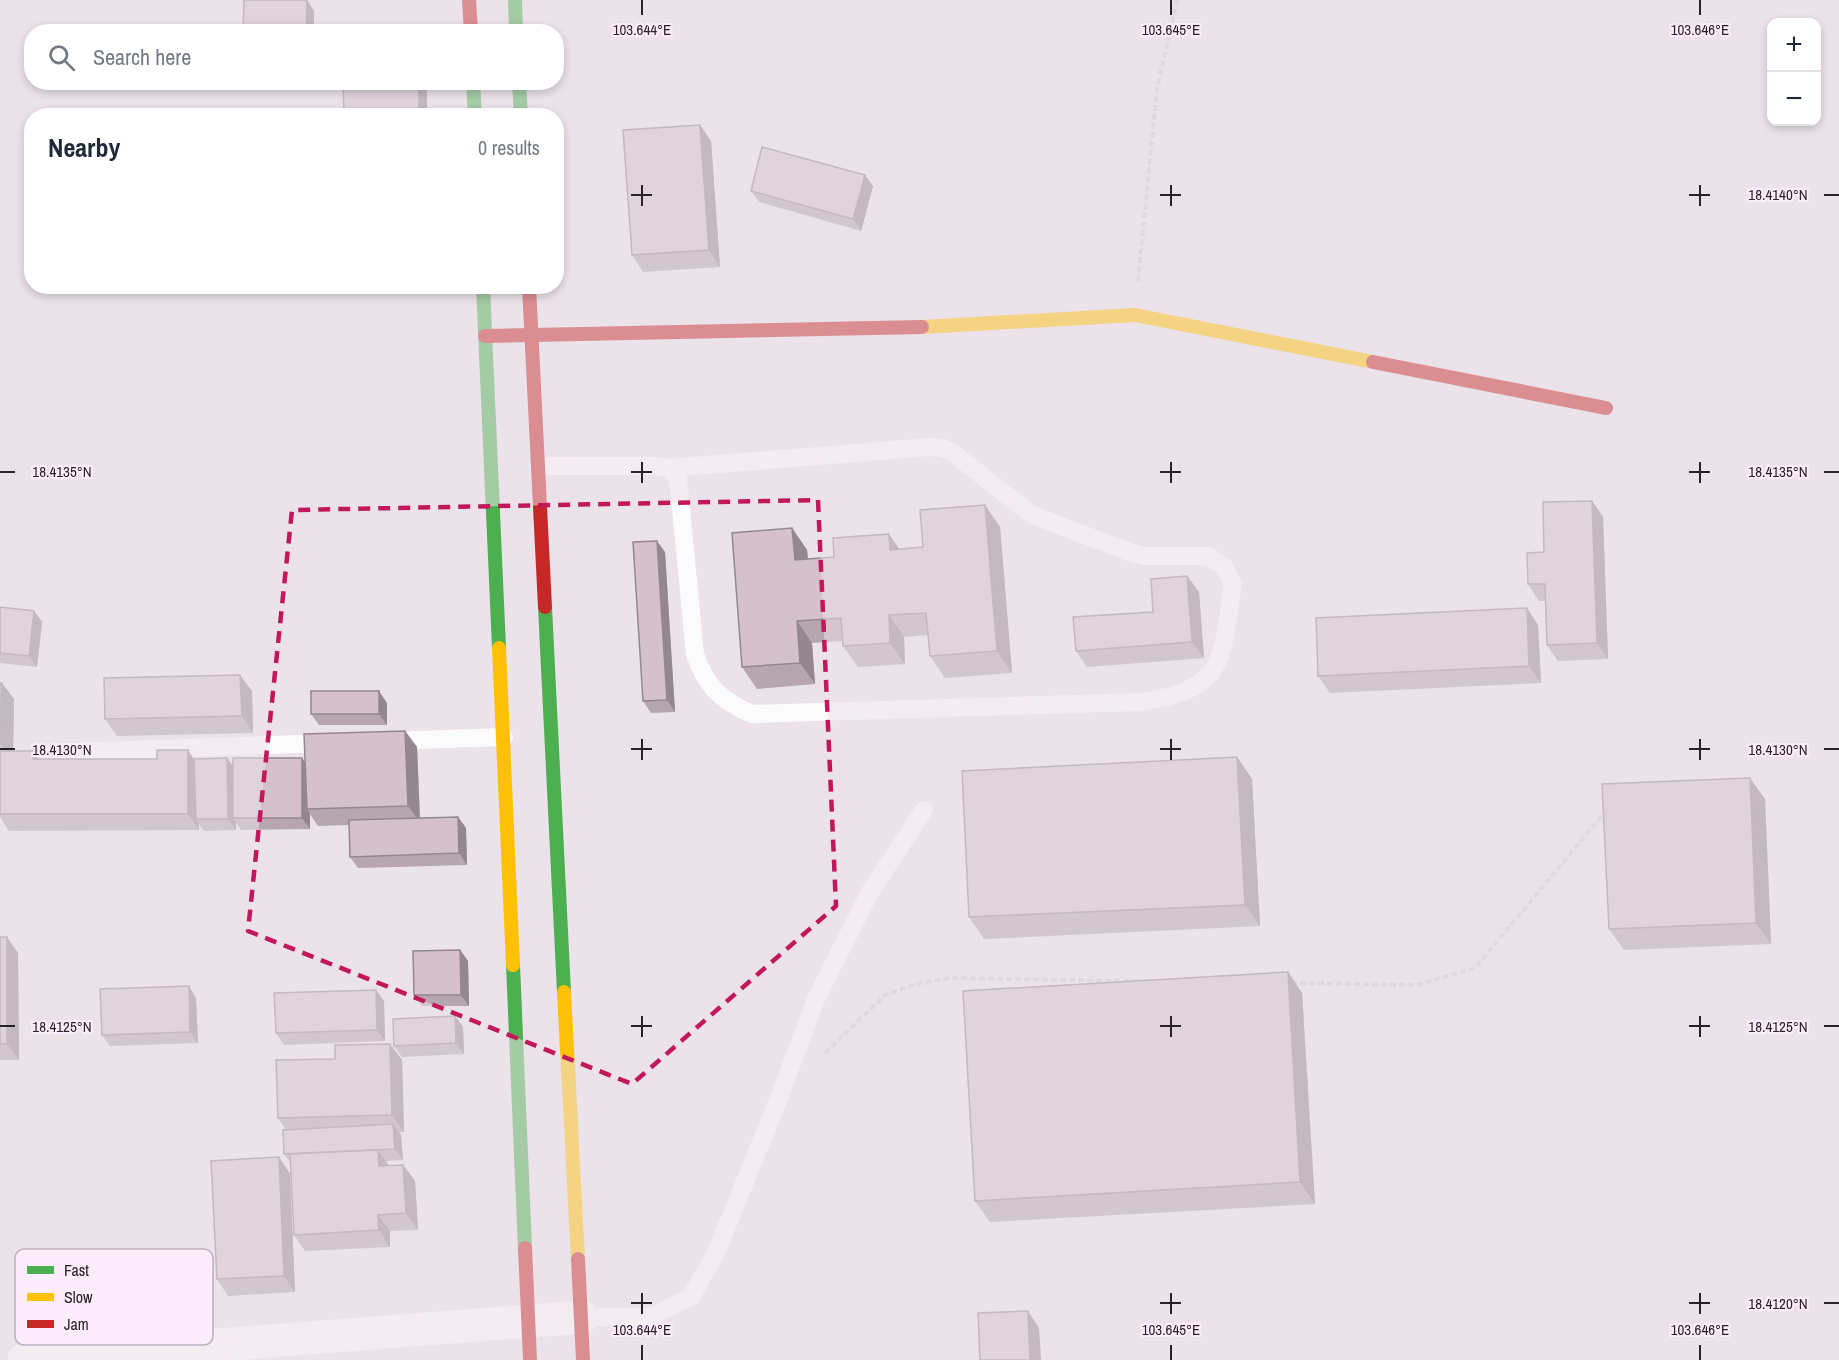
<!DOCTYPE html>
<meta charset="utf-8">
<style>
body{margin:0;font-family:"Archivo Narrow",sans-serif;background:#f2f2f3;color:#1f2937}
.controls{position:absolute;right:18px;top:18px;display:grid;overflow:hidden;border-radius:12px;box-shadow:0 3px 9px #0003}
.controls button{width:54px;height:54px;display:grid;place-items:center;padding:0;border:0;border-bottom:2px solid #e0e1e3;background:#fff;color:#1f2937;font:30px sans-serif}
.list{margin:0;padding:0;list-style:none}
h2{display:flex;justify-content:space-between;align-items:center;height:78px;margin:0;padding:0 24px;font-size:26px}
h2 small{font-size:20px;font-weight:400;color:#747a83}
.icon{flex:none;width:33px;height:33px;fill:none;stroke:currentColor;stroke-width:2;stroke-linecap:round;stroke-linejoin:round}
.map{position:relative;flex:none;width:1839px;height:1360px;overflow:hidden}
.search{position:absolute;background:#fff;box-shadow:0 3px 9px #0003;left:24px;top:24px;width:540px;height:66px;display:flex;align-items:center;gap:15px;box-sizing:border-box;padding:0 21px;border-radius:24px;color:#747a83;font-size:22px}
.panel{position:absolute;background:#fff;box-shadow:0 3px 9px #0003;left:24px;top:108px;width:540px;height:186px;border-radius:24px}
.map>svg:first-child{display:block}
.lines{fill:none;stroke-linecap:round;stroke-linejoin:round}
.path{stroke:#d2d0d2;stroke-width:4;stroke-dasharray:6 3;stroke-linecap:butt}
.lane{stroke:#fcfbfc;stroke-width:18}
.street{stroke:#fcfbfc;stroke-width:33}
.fast{stroke:#4caf50;stroke-width:14}
.slow{stroke:#ffc107;stroke-width:14}
.jam{stroke:#c62828;stroke-width:14}
.wall{fill:#b6a6af}
.shaded-wall{fill:#94878f}
.building{fill:#d4c1cc;stroke:#94878f;stroke-width:1.5}
.marked{fill:none;stroke:#c2185b;stroke-width:4.5;stroke-dasharray:12 8;stroke-linejoin:round}
.ticks{fill:none;stroke:#292329;stroke-width:2}
.key{fill:#fdecfc;stroke:#bdb0bd;stroke-width:1.5}
.key-label{font-size:16px;fill:#292329}
.ticks-label{font-size:15px;text-anchor:middle;fill:#292329;stroke:#fdecfc;stroke-width:4.5;stroke-linejoin:round;paint-order:stroke}
</style>
<div class="map">
<svg width="1839" height="1360" viewBox="0 0 1839 1360">
<rect width="100%" height="100%" fill="#ebe2ea"/>
<g class="lines">
<!-- path -->
<g class="path">
<path d="M1138,281l19,-192 20,-89"/>
<path d="M1626,786l6,-6"/>
<path d="M1291,983l126,2 58,-17 131,-157"/>
<path d="M825,1053l60,-58 31,-11 33,-6 188,3"/>
</g>
<!-- lane -->
<g class="lane">
<path d="M538,466h116l15,2 9,10 17,176c10,31 26,47 57,60l387,-12c89,-12 82,-43 94,-119l-9,-16 -16,-11h-64l-12,-3 -100,-38 -79,-62 -10,-5 -13,-1 -261,21"/>
<path d="M389,741l115,-4"/>
<path d="M45,753l283,-10"/>
<path d="M582,1317h68l41,-20 25,-44 63,-155 37,-99 54,-107 54,-82"/>
</g>
<!-- street -->
<path class="street" d="M24,1360l558,-43"/>
<!-- fast -->
<g class="fast">
<path d="M515,0l1,32"/>
<path d="M473,82l2,34"/>
<path d="M519,82l2,34"/>
<path d="M483,286l16,362"/>
<path d="M545,607l19,385"/>
<path d="M513,965l12,283"/>
</g>
<!-- slow -->
<g class="slow">
<path d="M922,327l213,-12 238,47"/>
<path d="M499,648l14,317"/>
<path d="M564,992l14,267"/>
</g>
<!-- jam -->
<g class="jam">
<path d="M469,0l2,32"/>
<path d="M529,286l16,321"/>
<path d="M485,336l437,-9"/>
<path d="M1373,362l233,46"/>
<path d="M525,1248l5,112"/>
<path d="M578,1259l5,101"/>
</g>
</g>
<!-- wall -->
<g class="wall">
<path d="M343,82h82l2,3v31h-83z"/>
<path d="M711,141l9,126 -77,5 -11,-17z"/>
<path d="M873,186l-12,45 -102,-29 -8,-11z"/>
<path d="M1592,501l11,16 5,142 -50,2 -11,-16 -2,-44h-6l-11,-17 16,-32z"/>
<path d="M1000,527l12,146 -67,5 -15,-22 -2,-21 -24,2 1,27 -47,3 -15,-21 -1,-5 -30,2 3,41 -58,5 -15,-22 50,-139 15,22 1,9 26,-2 89,-10z"/>
<path d="M665,552l10,160 -24,1 -8,-12z"/>
<path d="M1187,576l12,16 5,66 -117,9 -11,-16 77,-39z"/>
<path d="M0,607l34,4 8,11 -5,45 -37,-4z"/>
<path d="M1538,625l3,58 -211,10 -12,-17z"/>
<path d="M0,683l14,16 -1,52h20l6,8 155,1 33,-2 6,8 72,-3 100,-32 12,16 3,71 38,-1 8,11 1,37 -109,3 -8,-11 -1,-32 -31,1 -8,-12v15l-69,1 -5,-7v7l-32,1 -5,-7v6l-190,1 -9,-14z"/>
<path d="M252,691l1,42 -136,3 -12,-17z"/>
<path d="M387,703v22h-68l-8,-11z"/>
<path d="M1237,757l15,22 8,147 -276,13 -15,-22z"/>
<path d="M1765,799l6,145 -147,6 -15,-21z"/>
<path d="M0,937l18,16 1,107h-19z"/>
<path d="M460,950l8,11 1,45h-47l-8,-11z"/>
<path d="M1288,972l14,21 13,211 -325,18 -15,-21z"/>
<path d="M196,998l2,45 -88,3 -8,-11z"/>
<path d="M384,1001l1,40 -101,4 -8,-12z"/>
<path d="M455,1016l8,11 1,27 -62,3 -8,-11z"/>
<path d="M390,1044l12,16 2,72h-5l2,3 2,25 -17,1 3,5 14,-1 12,16 3,49 -28,1v16l-85,4 -11,-16 -4,-73 -6,-8 2,-24 -8,-12 57,-59z"/>
<path d="M279,1157l11,17 5,118 -67,4 -11,-17z"/>
</g>
<!-- shaded-wall -->
<g class="shaded-wall">
<path d="M307,0l7,11v21h-8z"/>
<path d="M419,82h6l2,3v31h-7l-1,-1z"/>
<path d="M700,125l11,16 9,126 -11,-17z"/>
<path d="M865,175l8,11 -12,45 -8,-12z"/>
<path d="M1592,501l11,16 5,142 -11,-16z"/>
<path d="M985,505l15,22 12,146 -15,-22z"/>
<path d="M792,528l15,22 3,31 -15,-21z"/>
<path d="M889,534l15,22 -14,-6z"/>
<path d="M657,541l8,11 10,160 -8,-12z"/>
<path d="M1187,576l12,16 5,66 -12,-16z"/>
<path d="M1527,608l11,17 3,58 -12,-17z"/>
<path d="M34,611l8,11 -5,45 -8,-11z"/>
<path d="M889,615l15,22 1,27 -15,-21z"/>
<path d="M797,621l15,22 3,41 -15,-21z"/>
<path d="M240,675l12,16 1,42 -11,-17z"/>
<path d="M2,683l12,16 -1,61 -12,-16z"/>
<path d="M379,691l8,12v22l-8,-11z"/>
<path d="M405,731l12,16 3,75 -12,-16z"/>
<path d="M188,750l11,17 -3,52 3,5v6l-11,-16z"/>
<path d="M33,751l12,17 -12,-9z"/>
<path d="M1237,757l15,22 8,147 -15,-21z"/>
<path d="M227,758l8,11 -2,49 3,5v7l-8,-11z"/>
<path d="M302,758l8,11 -3,40 3,5v15l-8,-11z"/>
<path d="M1750,778l15,21 6,145 -15,-21z"/>
<path d="M458,817l8,11 1,37 -8,-12z"/>
<path d="M7,937l11,16 1,107 -12,-16z"/>
<path d="M460,950l8,11 1,45 -8,-11z"/>
<path d="M1288,972l14,21 13,211 -15,-22z"/>
<path d="M189,986l7,12 2,45 -8,-11z"/>
<path d="M376,990l8,11 1,40 -8,-11z"/>
<path d="M455,1016l8,11 1,27 -8,-11z"/>
<path d="M390,1044l12,16 2,72 -12,-17z"/>
<path d="M393,1124l8,11 2,25 -8,-11z"/>
<path d="M378,1150l12,17 -11,-1z"/>
<path d="M279,1157l11,17 5,118 -11,-16z"/>
<path d="M403,1165l12,16 3,49 -12,-17z"/>
<path d="M378,1215l12,16v16l-11,-17z"/>
<path d="M1028,1311l11,17 2,32h-11z"/>
</g>
<!-- building -->
<g class="building">
<path d="M244,0h63l-1,32h-63z"/>
<path d="M343,82h76v33h-75z"/>
<path d="M700,125l9,125 -77,5 -9,-125z"/>
<path d="M762,147l103,28 -12,44 -102,-28z"/>
<path d="M1592,501l5,142 -50,2 -2,-61h-17l-1,-31 17,-1 -1,-50z"/>
<path d="M985,505l12,146 -67,5 -4,-43 -37,2 1,28 -47,3 -2,-28 -44,3 3,42 -58,4 -10,-134 60,-5 3,32 39,-3 -1,-19 56,-4 1,16 33,-3 -3,-37z"/>
<path d="M657,541l10,159 -24,1 -10,-159z"/>
<path d="M1187,576l5,66 -116,9 -3,-34 80,-5 -2,-33z"/>
<path d="M0,607l34,4 -5,45 -29,-3z"/>
<path d="M1527,608l2,58 -211,10 -2,-58z"/>
<path d="M240,675l2,41 -137,3 -1,-41z"/>
<path d="M0,683h2l-1,61h-1z"/>
<rect x="311" y="691" width="68" height="23"/>
<path d="M405,731l3,75 -101,3 -3,-75z"/>
<path d="M157,750h31v64h-188v-63h33v8h124z"/>
<path d="M1237,757l8,148 -276,12 -7,-146z"/>
<path d="M227,758l1,61h-32l-2,-60z"/>
<rect x="233" y="758" width="69" height="60"/>
<path d="M1750,778l6,145 -147,6 -7,-145z"/>
<path d="M458,817l1,36 -109,4 -1,-37z"/>
<rect x="0" y="937" width="7" height="107"/>
<path d="M460,950l1,45h-47l-1,-44z"/>
<path d="M1288,972l12,210 -325,19 -12,-210z"/>
<path d="M189,986l1,46 -88,3 -2,-46z"/>
<path d="M376,990l1,40 -101,3 -2,-40z"/>
<path d="M455,1016l1,27 -62,3 -1,-27z"/>
<path d="M390,1044l2,71 -114,3 -2,-58 59,-1v-14z"/>
<path d="M393,1124l2,25 -111,5 -1,-24z"/>
<path d="M378,1150l1,16 24,-1 3,48 -28,2 1,15 -85,5 -4,-81z"/>
<path d="M279,1157l5,119 -67,3 -6,-118z"/>
<path d="M1028,1311l2,49h-50l-2,-47z"/>
</g>
<!-- marked area -->
<path d="M0 0H1839V1360H0ZM818,500l18,406 -204,178 -384,-153 44,-421z" fill="#ebe2ea" fill-opacity=".55" fill-rule="evenodd"/>
<path class="marked" d="M818,500l18,406 -204,178 -384,-153 44,-421z"/>
<!-- ticks -->
<path class="ticks" d="M642,0v15M1171,0v15M1700,0v15M642,185v21M1171,185v21M1700,185v21M631,195h21M1160,195h21M1689,195h21M1824,195h15M642,462v21M1171,462v21M1700,462v21M0,472h15M631,472h21M1160,472h21M1689,472h21M1824,472h15M642,739v21M1171,739v21M1700,739v21M0,749h15M631,749h21M1160,749h21M1689,749h21M1824,749h15M642,1016v21M1171,1016v21M1700,1016v21M0,1026h15M631,1026h21M1160,1026h21M1689,1026h21M1824,1026h15M642,1293v21M1171,1293v21M1700,1293v21M631,1303h21M1160,1303h21M1689,1303h21M1824,1303h15M642,1345v15M1171,1345v15M1700,1345v15"/>
<!-- legend -->
<rect x="15" y="1249" width="198" height="96" rx="9" class="key"/>
<rect x="27" y="1266" width="27" height="8" fill="#4caf50"/>
<rect x="27" y="1293" width="27" height="8" fill="#ffc107"/>
<rect x="27" y="1320" width="27" height="8" fill="#c62828"/>
<g class="key-label">
<text x="64" y="1276">Fast</text>
<text x="64" y="1303">Slow</text>
<text x="64" y="1330">Jam</text>
</g>
<g class="ticks-label">
<text x="642" y="35">103.644°E</text>
<text x="1171" y="35">103.645°E</text>
<text x="1700" y="35">103.646°E</text>
<text x="1778" y="200">18.4140°N</text>
<text x="62" y="477">18.4135°N</text>
<text x="1778" y="477">18.4135°N</text>
<text x="62" y="755">18.4130°N</text>
<text x="1778" y="755">18.4130°N</text>
<text x="62" y="1032">18.4125°N</text>
<text x="1778" y="1032">18.4125°N</text>
<text x="1778" y="1309">18.4120°N</text>
<text x="642" y="1335">103.644°E</text>
<text x="1171" y="1335">103.645°E</text>
<text x="1700" y="1335">103.646°E</text>
</g>
</svg>
<div class="controls">
<button>+</button>
<button>−</button>
</div>
<div class="search"><svg class="icon" aria-label="search" viewBox="0 0 24 24"><circle cx="10" cy="10" r="6"/><path d="M15 15l6 6"/></svg>Search here</div>
<section class="panel">
<h2>Nearby<small>0 results</small></h2>
<ul class="list">
</ul>
</section>
</div>
